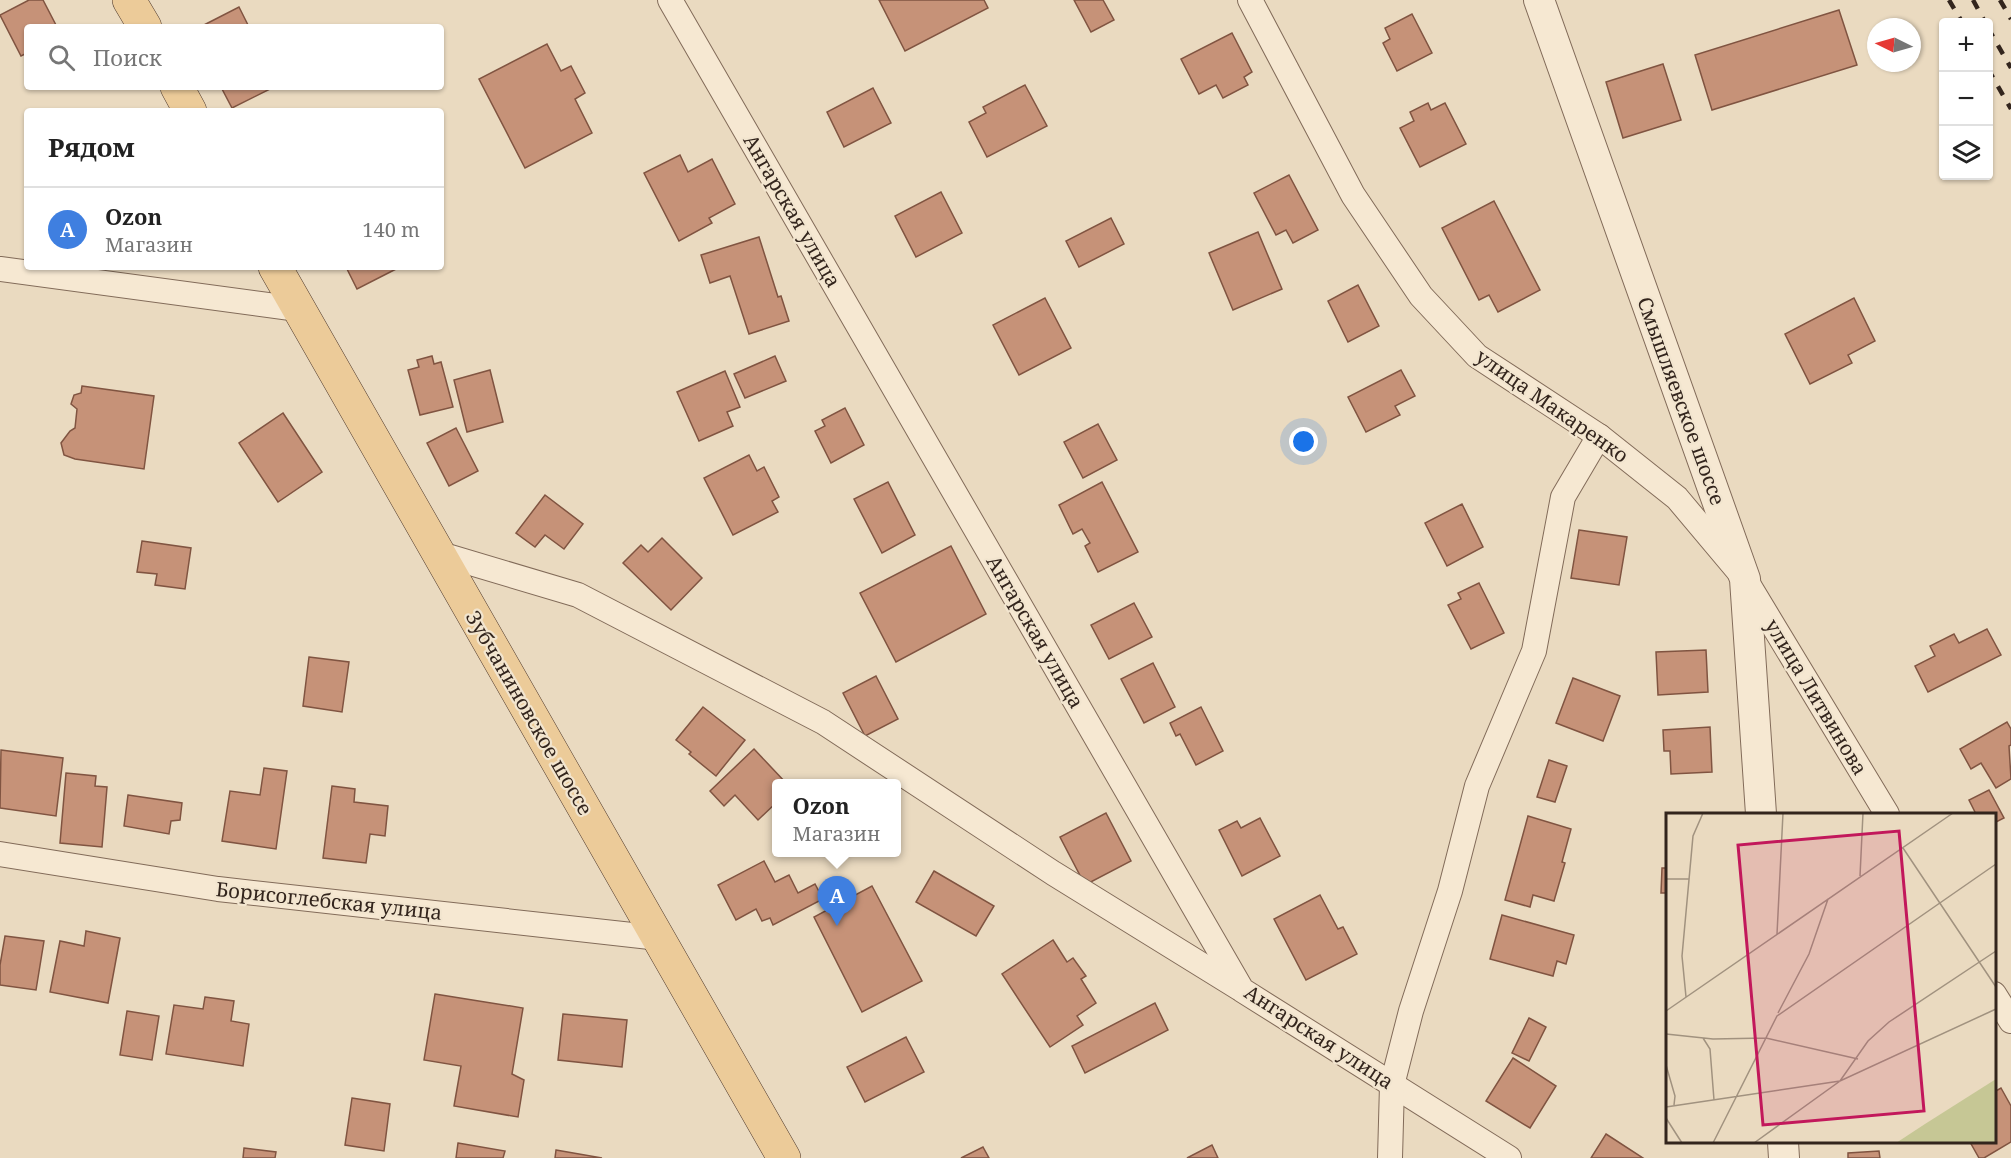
<!DOCTYPE html>
<html lang="ru">
<meta charset="utf-8">
<style>
body{margin:0;font-family:"Noto Serif",serif;background:#f6f6f6;color:#222}
.controls{position:absolute;right:18px;top:18px;display:grid;overflow:hidden;border-radius:6px;box-shadow:0 2px 4px #0004}
.controls button{width:54px;height:54px;display:grid;place-items:center;padding:0;border:0;border-bottom:2px solid #e0e0e0;background:#fff;color:#222;font:30px sans-serif}
.compass{position:absolute;left:1867px;top:18px;width:54px;height:54px;border-radius:50%;background:#fff;box-shadow:0 2px 4px #0004;rotate:275deg}
.you{position:absolute;left:1304px;top:442px;width:21px;height:21px;margin:-15px;border:4px solid #fff;border-radius:50%;background:#1a73e8;box-shadow:0 0 0 9px #1a73e833}
.badge{display:grid;place-items:center;width:39px;height:39px;border-radius:50%;background:#111827;color:#fff;font-size:20px;font-weight:700}
.pin{position:absolute;translate:-50% -50px;filter:drop-shadow(0 2px 3px #0008)}
.pin::after{content:'';position:absolute;top:32px;width:21px;height:18px;background:inherit;clip-path:polygon(0 0,100% 0,50% 100%)}
.popup{position:absolute;left:772px;top:779px;width:129px;height:78px;box-sizing:border-box;display:grid;place-content:center;border-radius:6px;background:#fff;filter:drop-shadow(0 2px 4px #0005);font-size:20px;white-space:nowrap;color:#767676}
.popup b{font-size:22px;color:#222}
.popup::after{content:'';position:absolute;left:50%;top:100%;margin-left:-12px;border:12px solid transparent;border-top-color:#fff}
.list{margin:0;padding:0;list-style:none}
h2{display:flex;justify-content:space-between;align-items:center;height:78px;margin:0;padding:0 24px;font-size:26px}
h2 small{font-size:20px;font-weight:400;color:#767676}
.list li{display:grid;grid-template-columns:39px 1fr auto;gap:18px;align-items:center;box-sizing:border-box;height:84px;padding:0 24px;border-top:2px solid #e0e0e0}
.list b{display:block;font-size:22px;white-space:nowrap}
.list p{margin:0;font-size:20px;white-space:nowrap;color:#767676}
.list em{font-size:20px;font-style:normal;color:#767676}
.icon{flex:none;width:33px;height:33px;fill:none;stroke:currentColor;stroke-width:2;stroke-linecap:round;stroke-linejoin:round}
.map{position:relative;flex:none;width:2011px;height:1158px;overflow:hidden}
.search{position:absolute;background:#fff;box-shadow:0 2px 4px #0004;left:24px;top:24px;width:420px;height:66px;display:flex;align-items:center;gap:15px;box-sizing:border-box;padding:0 21px;border-radius:6px;color:#767676;font-size:22px}
.panel{position:absolute;background:#fff;box-shadow:0 2px 4px #0004;left:24px;top:108px;width:420px;height:162px;border-radius:6px}
.map>svg:first-child{display:block}
.building{fill:#c69278;stroke:#805441;stroke-width:1.5}
.lines{fill:none;stroke-linecap:round;stroke-linejoin:round}
.minor-casing{stroke:#826b59;stroke-width:26}
.tertiary-casing{stroke:#826b59;stroke-width:32}
.primary-casing{stroke:#503a2d;stroke-width:34}
.minor{stroke:#f6e8d2;stroke-width:24}
.tertiary{stroke:#f6e8d2;stroke-width:30}
.primary{stroke:#eccb99;stroke-width:33}
.rail{stroke:#33251d;stroke-width:4.5;stroke-dasharray:10 10;stroke-linecap:butt}
.labels{text-anchor:middle;stroke-width:4.5;stroke-linejoin:round;paint-order:stroke}
.street-label{font-size:20px;fill:#33251d;stroke:#f2e5cf}
.inset-road{fill:none;stroke:#a1927f;stroke-width:1.5}
.view{fill:#c2185b;fill-opacity:0.15;stroke:#c2185b;stroke-width:3}
.inset-edge{fill:none;stroke:#33251d;stroke-width:3}
</style>
<div class="map">
<svg width="2011" height="1158" viewBox="0 0 2011 1158">
<rect width="100%" height="100%" fill="#eadac0"/>
<!-- building -->
<g class="building">
<path d="M29,0h14l14,27h-30v26l-6,3 -21,-41z"/>
<path d="M879,0h105l4,8 -83,43z"/>
<path d="M1074,0h29l11,20 -23,12z"/>
<path d="M239,7l10,20h-49z"/>
<path d="M1839,10l18,55 -145,45 -17,-55z"/>
<path d="M1412,14l20,39 -35,18 -14,-28 7,-4 -5,-11z"/>
<path d="M1232,33l20,39 -8,5 4,8 -25,13 -7,-13 -17,9 -18,-35z"/>
<path d="M547,44l14,27 10,-5 14,27 -10,6 17,34 -67,35 -46,-89z"/>
<path d="M1663,64l18,56 -58,18 -17,-56z"/>
<path d="M1025,85l22,41 -60,31 -18,-35 17,-9 -3,-6z"/>
<path d="M221,87h53l-42,21z"/>
<path d="M873,88l18,35 -47,24 -17,-35z"/>
<path d="M1428,103l3,7 14,-7 21,41 -46,23 -20,-39 14,-7 -4,-9z"/>
<path d="M680,155l8,17 24,-13 23,45 -26,14 3,5 -33,18 -35,-68z"/>
<path d="M1289,175l29,55 -25,13 -7,-13 -10,5 -22,-42z"/>
<path d="M941,192l21,41 -46,24 -21,-41z"/>
<path d="M1494,201l46,89 -42,22 -9,-17 -10,5 -37,-72z"/>
<path d="M1111,218l13,26 -45,23 -13,-26z"/>
<path d="M1258,232l24,57 -49,21 -24,-57z"/>
<path d="M759,237l19,60 3,-1 8,25 -40,13 -19,-58 -20,7 -9,-28z"/>
<path d="M346,267h54l-43,22z"/>
<path d="M1358,285l21,41 -31,16 -20,-41z"/>
<path d="M1045,298l26,50 -52,27 -26,-50z"/>
<path d="M1854,298l21,43 -27,14 4,8 -42,21 -25,-50z"/>
<path d="M432,356l2,8 7,-2 12,45 -33,8 -12,-45 11,-3 -2,-7z"/>
<path d="M775,356l11,25 -41,17 -11,-24z"/>
<path d="M490,370l13,52 -36,10 -13,-52z"/>
<path d="M1401,370l14,26 -20,10 5,9 -34,17 -18,-35z"/>
<path d="M725,371l15,36 -13,5 6,14 -34,15 -22,-49z"/>
<path d="M82,386l72,10 -10,73 -69,-10 -11,-4 -3,-12 9,-12 5,-3 2,-19 -6,-5 3,-9 7,-2z"/>
<path d="M845,408l19,37 -33,18 -16,-32 10,-5 -3,-6z"/>
<path d="M283,413l39,59 -44,30 -39,-59z"/>
<path d="M1098,424l19,36 -34,18 -19,-36z"/>
<path d="M456,428l22,43 -29,15 -22,-43z"/>
<path d="M749,455l8,16 7,-4 15,30 -7,4 6,11 -45,23 -29,-57z"/>
<path d="M888,482l27,53 -33,18 -28,-54z"/>
<path d="M1102,482l36,70 -40,20 -13,-26 5,-3 -8,-14 -9,5 -14,-29z"/>
<path d="M545,495l38,29 -19,25 -19,-14 -10,12 -19,-14z"/>
<path d="M1462,504l21,43 -36,19 -22,-43z"/>
<path d="M1579,530l48,7 -8,48 -48,-7z"/>
<path d="M662,538l40,40 -31,32 -48,-47 18,-18 7,7z"/>
<path d="M142,541l49,7 -6,41 -30,-4 2,-11 -20,-2z"/>
<path d="M951,546l35,68 -90,48 -36,-69z"/>
<path d="M1479,583l25,50 -33,16 -23,-44 13,-6 -3,-6z"/>
<path d="M1134,603l18,34 -43,22 -18,-34z"/>
<path d="M1987,629l14,26 -73,37 -13,-26 20,-10 -5,-10 24,-12 5,9z"/>
<path d="M1706,650l2,42 -50,3 -2,-43z"/>
<path d="M309,657l40,5 -7,50 -39,-6z"/>
<path d="M1153,663l22,44 -31,16 -23,-44z"/>
<path d="M876,676l22,43 -33,17 -22,-43z"/>
<path d="M1573,678l47,18 -17,45 -47,-18z"/>
<path d="M703,707l42,33 -29,36 -27,-22 2,-2 -15,-12z"/>
<path d="M1201,707l22,44 -27,14 -16,-31 -4,2 -6,-13z"/>
<path d="M2007,722l4,7v16l-2,1 2,33 -15,9 -15,-25 -10,6 -11,-20z"/>
<path d="M1710,727l2,45 -41,2 -1,-23h-6l-1,-21z"/>
<path d="M754,749l33,35h-10v18l-19,18 -23,-25 -11,11 -14,-15z"/>
<path d="M1,750l62,8 -7,58 -56,-8z"/>
<path d="M1549,760l18,6 -12,36 -18,-5z"/>
<path d="M264,768l23,3 -11,78 -54,-8 8,-50 30,4z"/>
<path d="M66,773l30,3 -1,10 12,1 -5,60 -42,-4z"/>
<path d="M332,786l23,3 -1,13 34,4 -3,30 -15,-2 -4,29 -43,-5z"/>
<path d="M1989,790l15,28 -10,5v-9h-18l-7,-14z"/>
<path d="M128,795l54,8 -2,17 -9,1 -2,13 -45,-8z"/>
<path d="M1106,813l25,48 -46,24 -25,-48z"/>
<path d="M1528,816l43,13 -9,33 3,1 -11,38 -21,-6 -3,12 -25,-7z"/>
<path d="M1260,818l20,38 -38,20 -23,-46 18,-9 4,7z"/>
<path d="M764,861l11,21 14,-7 9,18 17,-9 8,15 -50,26 -3,-7 -8,3 -6,-12 -20,11 -18,-35z"/>
<path d="M1662,868h6v25h-7z"/>
<path d="M934,871l60,35 -18,30 -60,-34z"/>
<path d="M872,886l50,95 -60,31 -48,-95z"/>
<path d="M1320,895l18,34 5,-2 14,27 -51,26 -32,-61z"/>
<path d="M1502,915l72,20 -8,29 -9,-3 -4,15 -63,-17z"/>
<path d="M86,931l34,7 -12,65 -58,-11 10,-51 24,5z"/>
<path d="M5,936l39,5 -8,49 -36,-5v-20z"/>
<path d="M1053,940l14,22 6,-4 13,18 -5,3 15,24 -19,13 6,9 -33,22 -48,-73z"/>
<path d="M435,994l88,14 -11,66 12,6 -6,37 -64,-11 7,-40 -37,-6z"/>
<path d="M205,997l29,4 -3,20 18,3 -6,42 -77,-12 8,-49 29,4z"/>
<path d="M1155,1003l13,27 -83,43 -13,-27z"/>
<path d="M127,1011l32,5 -7,44 -32,-5z"/>
<path d="M563,1014l64,6 -5,47 -64,-7z"/>
<path d="M1529,1018l17,9 -17,34 -17,-8z"/>
<path d="M906,1037l18,35 -59,30 -18,-35z"/>
<path d="M1513,1058l43,28 -26,42 -44,-27z"/>
<path d="M2001,1088l10,18v36l-27,16h-5l-9,-16h24v-50z"/>
<path d="M352,1098l38,6 -6,47 -39,-6z"/>
<path d="M1606,1134l37,24h-52z"/>
<path d="M458,1143l47,8 -2,7h-47z"/>
<path d="M1212,1145l6,13h-31z"/>
<path d="M983,1147l6,11h-28z"/>
<path d="M244,1148l32,4 -1,6h-32z"/>
<path d="M556,1150l46,8h-47z"/>
<path d="M1879,1151l1,7h-32v-5z"/>
</g>
<g class="lines">
<defs>
<g id="minor">
<path d="M670,0l572,990 267,168"/>
<path d="M1250,0l103,195 68,101 56,60 122,80 78,62 68,81 142,235"/>
<path d="M0,269l298,40"/>
<path d="M437,553l141,42 245,127 230,151 186,115"/>
<path d="M0,854l218,35 441,49"/>
<path d="M1994,994l17,27"/>
<path d="M1390,1158l2,-73 19,-74 39,-120 27,-105 57,-135 29,-154 36,-61"/>
</g>
<g id="tertiary">
<path d="M1539,0l206,579 16,235"/>
<path d="M1783,1142l1,16"/>
</g>
<g id="primary">
<path d="M129,0l16,27"/>
<path d="M177,87l13,24"/>
<path d="M275,267l509,891"/>
</g>
</defs>
<!-- minor casing -->
<use href="#minor" class="minor-casing"/>
<!-- tertiary casing -->
<use href="#tertiary" class="tertiary-casing"/>
<!-- primary casing -->
<use href="#primary" class="primary-casing"/>
<!-- minor -->
<use href="#minor" class="minor"/>
<!-- tertiary -->
<use href="#tertiary" class="tertiary"/>
<!-- primary -->
<use href="#primary" class="primary"/>
<!-- rail -->
<g class="rail">
<path d="M1949,0l13,22"/>
<path d="M1973,0l12,22"/>
<path d="M2000,0l11,19"/>
<path d="M1988,28l23,40"/>
<path d="M1988,69l23,40"/>
</g>
</g>
<g class="labels">
<!-- street labels -->
<g class="street-label">
<text transform="translate(792 211) rotate(60)" y="7">Ангарская улица</text>
<text transform="translate(1681 401) rotate(70)" y="7">Смышляевское шоссе</text>
<text transform="translate(1552 406) rotate(35)" y="7">улица Макаренко</text>
<text transform="translate(1035 632) rotate(60)" y="7">Ангарская улица</text>
<text transform="translate(1816 697) rotate(59)" y="7">улица Литвинова</text>
<text transform="translate(529 713) rotate(60)" y="7">Зубчаниновское шоссе</text>
<text transform="translate(329 901) rotate(6)" y="7">Борисоглебская улица</text>
<text transform="translate(1319 1037) rotate(33)" y="7">Ангарская улица</text>
</g>
</g>
<!-- overview -->
<g transform="translate(1666 813)">
<rect width="330" height="330" fill="#eadac0"/>
<path d="M330,266v64h-100l29,-19z" fill="#c6c795"/>
<path class="inset-road" d="M237,35l93,139M194,63l3,-63M0,66h23M111,121l6,-121M20,184l-4,-41 11,-120 10,-23M0,198l287,-198M112,200l31,-59 19,-55M0,221l47,5 53,-1 92,21M37,225l7,11 4,51M0,252l9,31 -1,9M0,294l174,-26 156,-72M0,305l16,25M47,330l64,-127 219,-152M88,330l86,-62 28,-40 21,-19 107,-71"/>
<path class="view" d="M233,18l25,280 -161,14 -25,-280z"/>
<rect width="330" height="330" class="inset-edge"/>
</g>
</svg>
<div class="controls">
<button>+</button>
<button>−</button>
<button><svg class="icon" aria-label="layers" viewBox="0 0 24 24"><path d="M12 4l9 5-9 5-9-5zM3 14l9 5 9-5"/></svg></button>
</div>
<svg class="compass" viewBox="-18 -18 36 36"><path d="M0-13l5 13h-10z" fill="#e53935"/><path d="M0 13l5-13h-10z" fill="#767676"/></svg>
<div class="you"></div>
<div class="pin badge" style="left:837px;top:926px;background:#3f7fe0">A</div>
<div class="popup"><b>Ozon</b>Магазин</div>
<div class="search"><svg class="icon" aria-label="search" viewBox="0 0 24 24"><circle cx="10" cy="10" r="6"/><path d="M15 15l6 6"/></svg>Поиск</div>
<section class="panel">
<h2>Рядом<small></small></h2>
<ul class="list">
<li><span class="badge" style="background:#3f7fe0">A</span><div><b>Ozon</b><p>Магазин</p></div><em>140 m</em></li>
</ul>
</section>
</div>
